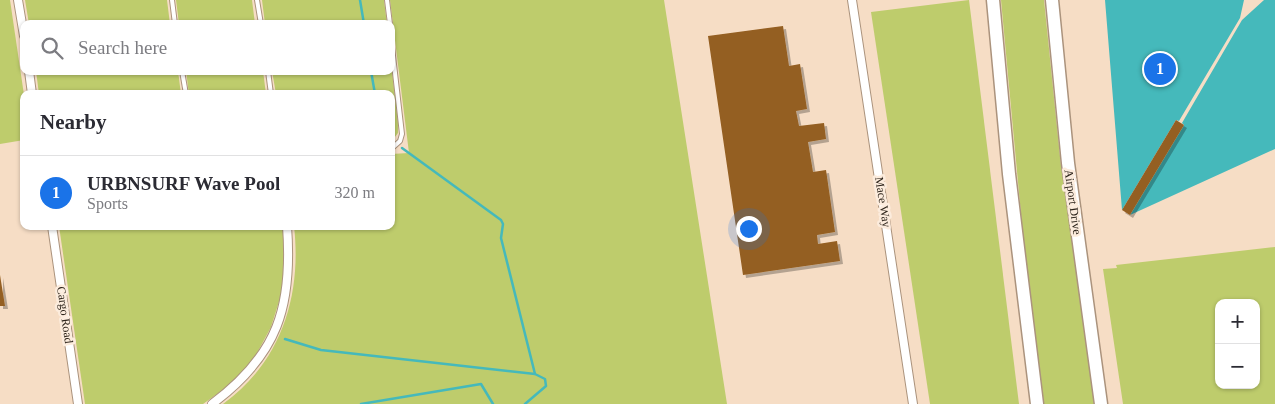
<!DOCTYPE html>
<meta charset="utf-8">
<style>
body{margin:0;font-family:"Times New Roman",serif;background:#f7f7f7;color:#2b2b33}
.controls{position:absolute;right:15px;bottom:15px;display:grid;overflow:hidden;border-radius:10px;box-shadow:0 1px 4px #0004}
.controls button{width:45px;height:45px;display:grid;place-items:center;padding:0;border:0;border-bottom:1px solid #e1e1e2;background:#fff;color:#2b2b33;font:25px sans-serif}
.you{position:absolute;left:748px;top:228px;width:18px;height:18px;margin:-12px;border:4px solid #fff;border-radius:50%;background:#1a73e8;box-shadow:0 0 0 8px #1a73e833}
.badge{display:grid;place-items:center;width:32px;height:32px;border-radius:50%;background:#1a73e8;color:#fff;font-size:16px;font-weight:700}
.pin{position:absolute;translate:-50% -50%;border:2px solid #fff;box-shadow:0 1px 5px #0006}
.list{margin:0;padding:0;list-style:none}
h2{display:flex;justify-content:space-between;align-items:center;height:65px;margin:0;padding:0 20px;font-size:21px}
h2 small{font-size:16px;font-weight:400;color:#7c7c81}
.list li{display:grid;grid-template-columns:32px 1fr auto;gap:15px;align-items:center;box-sizing:border-box;height:75px;padding:0 20px;border-top:1px solid #e1e1e2}
.list b{display:block;font-size:19px;white-space:nowrap}
.list p{margin:0;font-size:16px;white-space:nowrap;color:#7c7c81}
.list em{font-size:16px;font-style:normal;color:#7c7c81}
.icon{flex:none;width:28px;height:28px;fill:none;stroke:currentColor;stroke-width:2;stroke-linecap:round;stroke-linejoin:round}
.map{position:relative;flex:none;width:1275px;height:404px;overflow:hidden}
.search{position:absolute;background:#fff;box-shadow:0 1px 4px #0004;left:20px;top:20px;width:375px;height:55px;display:flex;align-items:center;gap:12px;box-sizing:border-box;padding:0 18px;border-radius:10px;color:#7c7c81;font-size:19px}
.panel{position:absolute;background:#fff;box-shadow:0 1px 4px #0004;left:20px;top:90px;width:375px;height:140px;border-radius:10px}
.map>svg:first-child{display:block}
.green{fill:#becc6c;fill-rule:evenodd}
.water{fill:#45b9bb}
.lines{fill:none;stroke-linecap:round;stroke-linejoin:round}
.stream{stroke:#45b9bb;stroke-width:2.5}
.building{fill:#945e20;filter:url(#shadow)}
.lane-casing{stroke:#ab937d;stroke-width:6}
.street-casing{stroke:#ab937d;stroke-width:10}
.primary-casing{stroke:#ab937d;stroke-width:15}
.lane{stroke:#fff;stroke-width:4}
.street{stroke:#fff;stroke-width:8}
.primary{stroke:#fff;stroke-width:12}
.labels{text-anchor:middle;stroke-width:5;stroke-linejoin:round;paint-order:stroke}
.street-label{font-size:12px;fill:#2e251c;stroke:#fcecdd}
</style>
<div class="map">
<svg width="1275" height="404" viewBox="0 0 1275 404">
<defs>
<filter id="shadow"><feDropShadow dx="3" dy="3" stdDeviation="0" flood-color="#0004"/></filter>
</defs>
<rect width="100%" height="100%" fill="#f6ddc5"/>
<!-- green -->
<g class="green">
<path d="M0,0h10l14,95v45l-24,4z"/>
<path d="M25,0h142l3,24h-141z"/>
<path d="M176,0h76l3,24h-76z"/>
<path d="M262,0h122l3,24h-122z"/>
<path d="M390,0h274l63,404h-504c58,-42 79,-108 71,-178h97v-72l18,-1z"/>
<path d="M969,0l50,404h-89l-59,-392z"/>
<path d="M1001,0h43l17,166 23,143 10,95h-50l-19,-147z"/>
<path d="M391,62l7,61v10l-7,9v-48h-115l-4,-23h119z"/>
<path d="M36,71h142l3,23h-142z"/>
<path d="M186,71h77l3,23h-77z"/>
<path d="M59,226h224l1,40 -3,29 -10,32 -15,28 -22,27 -31,22h-118z"/>
<path d="M1275,247v157h-152l-20,-135 14,-1 -1,-3zM1219,303h37v82h-37z"/>
</g>
<!-- water -->
<g class="water">
<path d="M1105,0h139l-4,18 -61,103 -3,-1 -54,90z"/>
<path d="M1264,0h11v149l-145,66 54,-90 -2,-2 60,-103z"/>
</g>
<g class="lines">
<!-- stream -->
<g class="stream">
<path d="M360,0l4,24"/>
<path d="M371,71l4,23"/>
<path d="M402,148l99,72 2,4 -2,14 34,136 10,5 1,7 -21,18"/>
<path d="M285,339l36,11 214,24"/>
<path d="M361,404l120,-20 12,20"/>
</g>
</g>
<!-- building -->
<g class="building">
<path d="M783,26l6,40 11,-2 7,45 -11,2 3,15 25,-3 2,16 -18,3 5,30 13,-2 9,62 -18,3 1,9 19,-3 3,20 -97,14 -35,-239z"/>
<path d="M1176,120l8,5 -54,90 -8,-5z"/>
<path d="M0,275l5,31h-5z"/>
</g>
<g class="lines">
<defs>
<g id="lane">
<path d="M172,0l3,24"/>
<path d="M257,0l4,24"/>
<path d="M387,0l3,24"/>
<path d="M391,38l11,96 -2,7 -9,8"/>
<path d="M182,71l4,23"/>
<path d="M268,71l3,23"/>
</g>
<g id="street">
<path d="M18,0l6,36"/>
<path d="M852,0l61,404"/>
<path d="M29,71l3,23"/>
<path d="M52,226l26,178"/>
<path d="M212,404c66,-49 81,-98 75,-178"/>
</g>
<g id="primary">
<path d="M993,0l16,174 28,230"/>
<path d="M1052,0l16,163 33,241"/>
</g>
</defs>
<!-- lane casing -->
<use href="#lane" class="lane-casing"/>
<!-- street casing -->
<use href="#street" class="street-casing"/>
<!-- primary casing -->
<use href="#primary" class="primary-casing"/>
<!-- lane -->
<use href="#lane" class="lane"/>
<!-- street -->
<use href="#street" class="street"/>
<!-- primary -->
<use href="#primary" class="primary"/>
</g>
<g class="labels">
<!-- street labels -->
<g class="street-label">
<text transform="translate(883 202) rotate(81)" y="4">Mace Way</text>
<text transform="translate(1073 202) rotate(82)" y="4">Airport Drive</text>
<text transform="translate(65 315) rotate(82)" y="4">Cargo Road</text>
</g>
</g>
</svg>
<div class="controls">
<button>+</button>
<button>−</button>
</div>
<div class="you"></div>
<div class="pin badge" style="left:1160px;top:69px">1</div>
<div class="search"><svg class="icon" aria-label="search" viewBox="0 0 24 24"><circle cx="10" cy="10" r="6"/><path d="M15 15l6 6"/></svg>Search here</div>
<section class="panel">
<h2>Nearby<small></small></h2>
<ul class="list">
<li><span class="badge">1</span><div><b>URBNSURF Wave Pool</b><p>Sports</p></div><em>320 m</em></li>
</ul>
</section>
</div>
